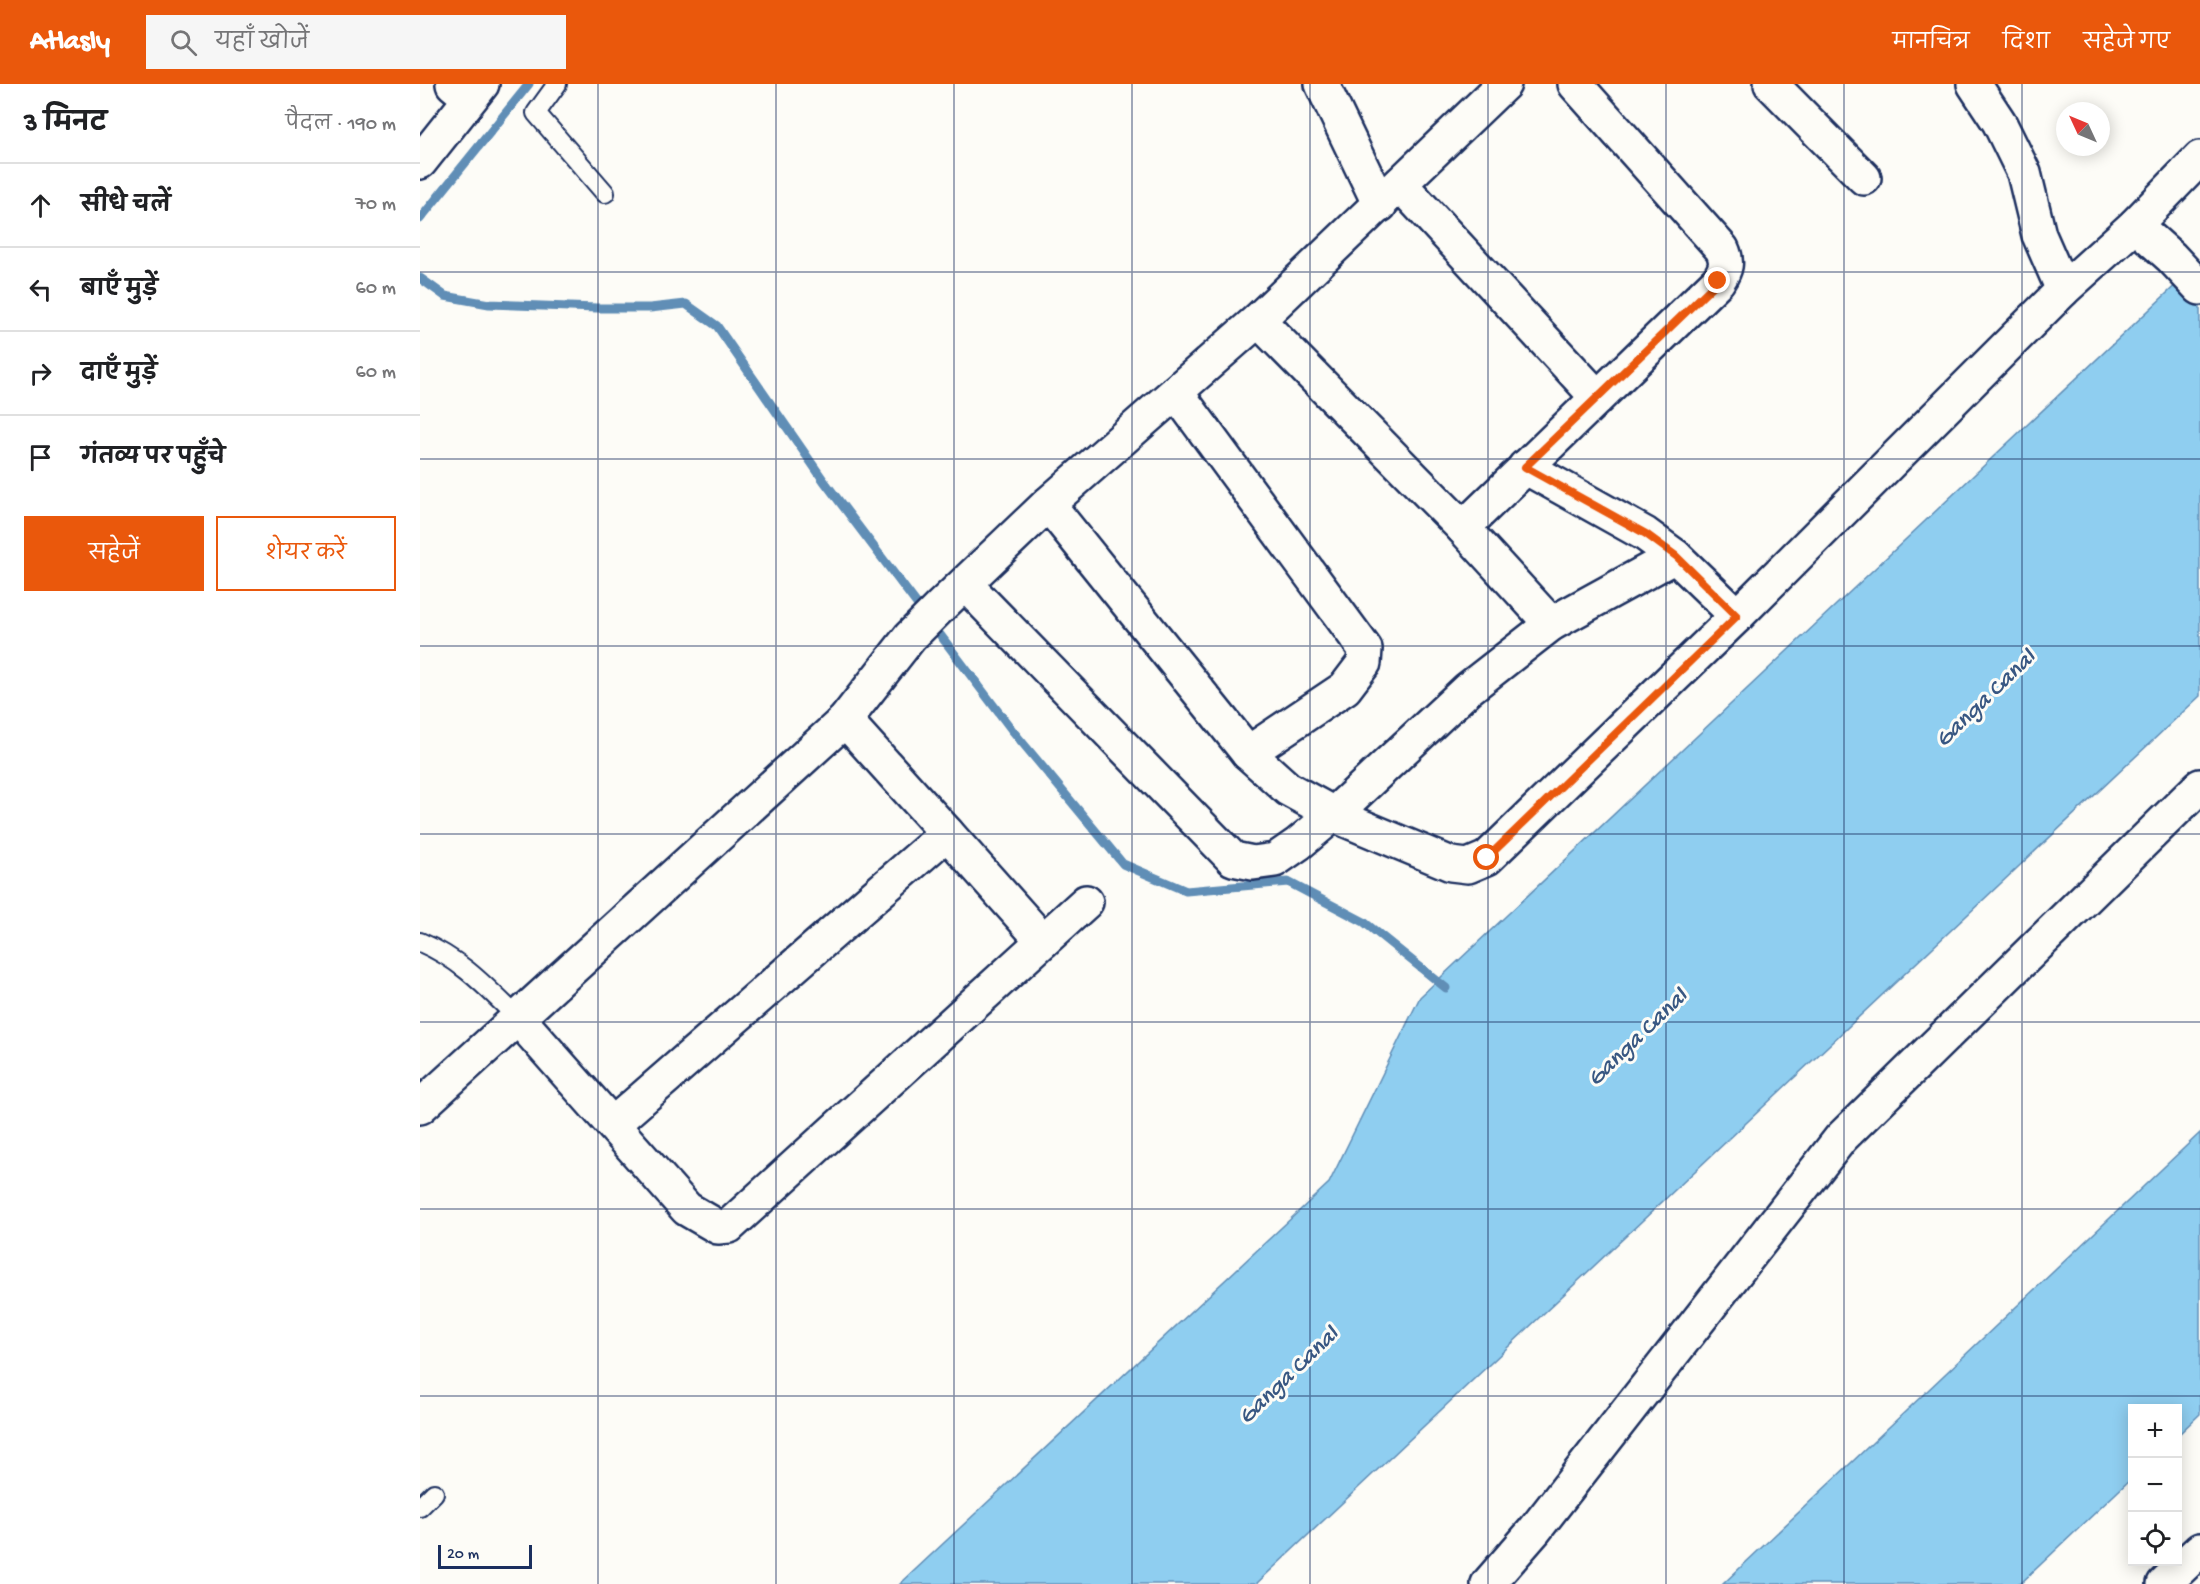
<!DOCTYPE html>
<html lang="hi">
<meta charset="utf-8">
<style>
body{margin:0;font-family:"Gochi Hand","Playpen Sans Deva",sans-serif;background:#f6f6f6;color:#202124}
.controls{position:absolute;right:18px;bottom:18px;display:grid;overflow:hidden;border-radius:0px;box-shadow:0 3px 15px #0003}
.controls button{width:54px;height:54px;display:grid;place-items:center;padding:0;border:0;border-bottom:2px solid #e0e0e0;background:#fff;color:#202124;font:30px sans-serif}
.compass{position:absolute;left:1636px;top:18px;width:54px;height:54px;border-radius:50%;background:#fff;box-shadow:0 3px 15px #0003;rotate:314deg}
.scale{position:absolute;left:18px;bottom:15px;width:94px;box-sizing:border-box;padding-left:6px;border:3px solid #1b2f5e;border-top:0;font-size:16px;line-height:21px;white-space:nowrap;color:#1b2f5e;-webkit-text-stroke:4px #fdfcf7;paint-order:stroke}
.stop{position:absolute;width:18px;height:18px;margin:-14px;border:4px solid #ea580c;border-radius:50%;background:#fff}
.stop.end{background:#ea580c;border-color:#fff;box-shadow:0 2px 6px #0008}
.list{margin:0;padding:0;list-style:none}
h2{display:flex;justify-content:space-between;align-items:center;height:78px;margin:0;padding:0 24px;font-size:26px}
h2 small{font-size:20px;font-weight:400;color:#757577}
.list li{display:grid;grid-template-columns:39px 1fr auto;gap:18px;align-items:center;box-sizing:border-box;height:84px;padding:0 24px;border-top:2px solid #e0e0e0}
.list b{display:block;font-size:22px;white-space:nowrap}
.list em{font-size:20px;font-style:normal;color:#757577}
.actions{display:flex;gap:12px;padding:18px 24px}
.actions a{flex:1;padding:14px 0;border:2px solid #ea580c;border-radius:0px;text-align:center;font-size:21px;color:#ea580c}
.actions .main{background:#ea580c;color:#fff}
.icon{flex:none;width:33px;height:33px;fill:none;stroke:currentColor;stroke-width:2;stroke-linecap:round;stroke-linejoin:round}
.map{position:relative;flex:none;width:1780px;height:1500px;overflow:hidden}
header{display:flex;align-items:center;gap:36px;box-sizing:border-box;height:84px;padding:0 30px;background:#ea580c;color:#fff}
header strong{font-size:28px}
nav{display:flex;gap:33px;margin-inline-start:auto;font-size:21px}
.search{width:420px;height:54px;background:#f6f6f6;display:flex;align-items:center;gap:15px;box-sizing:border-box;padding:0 21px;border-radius:0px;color:#757577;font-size:22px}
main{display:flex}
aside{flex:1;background:#fff}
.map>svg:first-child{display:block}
.water{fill:#8fcef0;stroke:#618eb6;stroke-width:1.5}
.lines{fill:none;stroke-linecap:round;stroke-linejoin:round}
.stream{stroke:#618eb6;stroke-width:9}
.lane-casing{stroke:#1b2f5e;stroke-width:22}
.street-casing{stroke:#1b2f5e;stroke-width:38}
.secondary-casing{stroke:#1b2f5e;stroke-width:38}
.lane{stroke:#fdfcf7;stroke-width:18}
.street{stroke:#fdfcf7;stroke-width:33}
.secondary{stroke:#fdfcf7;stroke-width:33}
.route{stroke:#ea580c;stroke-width:8}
.grid{fill:none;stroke:#1b2f5e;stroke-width:1.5;stroke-opacity:0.55}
.labels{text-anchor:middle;stroke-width:6;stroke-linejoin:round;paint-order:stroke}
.water-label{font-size:24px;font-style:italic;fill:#385782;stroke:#fdfcf7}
</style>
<header>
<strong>Atlasly</strong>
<div class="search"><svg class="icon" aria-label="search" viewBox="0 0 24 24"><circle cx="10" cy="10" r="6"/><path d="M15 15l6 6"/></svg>यहाँ खोजें</div>
<nav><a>मानचित्र</a><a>दिशा</a><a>सहेजे गए</a></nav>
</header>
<main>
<aside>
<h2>3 मिनट<small>पैदल · 190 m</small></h2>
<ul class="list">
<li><svg class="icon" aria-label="ahead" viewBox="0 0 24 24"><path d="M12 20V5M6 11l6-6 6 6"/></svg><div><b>सीधे चलें</b></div><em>70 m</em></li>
<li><svg class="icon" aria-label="left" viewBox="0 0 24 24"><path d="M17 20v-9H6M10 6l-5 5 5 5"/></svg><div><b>बाएँ मुड़ें</b></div><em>60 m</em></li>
<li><svg class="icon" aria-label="right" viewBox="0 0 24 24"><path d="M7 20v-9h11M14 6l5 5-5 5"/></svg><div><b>दाएँ मुड़ें</b></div><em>60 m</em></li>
<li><svg class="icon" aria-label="arrive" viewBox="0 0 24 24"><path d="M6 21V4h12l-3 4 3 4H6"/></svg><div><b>गंतव्य पर पहुँचे</b></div></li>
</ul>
<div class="actions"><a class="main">सहेजें</a><a>शेयर करें</a></div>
</aside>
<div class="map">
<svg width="1780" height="1500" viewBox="0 0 1780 1500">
<rect width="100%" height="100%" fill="#fdfcf7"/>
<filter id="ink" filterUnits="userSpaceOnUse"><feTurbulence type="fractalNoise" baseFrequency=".0167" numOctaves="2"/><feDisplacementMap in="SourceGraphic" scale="12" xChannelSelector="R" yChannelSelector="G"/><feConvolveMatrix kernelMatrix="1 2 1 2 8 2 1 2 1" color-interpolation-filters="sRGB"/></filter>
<g filter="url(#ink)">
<!-- water -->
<g class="water">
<path d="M1780,178v434l-944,888h-356l429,-401 91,-186z"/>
<path d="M1780,1049v281l-22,21v-27h-46v70l-112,106h-297z"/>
</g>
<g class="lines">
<!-- stream -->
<g class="stream">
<path d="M0,135l109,-135"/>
<path d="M0,194l25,18 44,8 108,4h53l36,-4 31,22 107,155 188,249 111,134 63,27 102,-9 76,40 82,66"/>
</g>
<defs>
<g id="lane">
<path d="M137,0l-21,29 69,80"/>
<path d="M0,858c42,18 66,45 98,76"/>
<path d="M0,1423l14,-14"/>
</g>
<g id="street">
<path d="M33,0l17,14"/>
<path d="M902,0l58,121"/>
<path d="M1351,0l93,94"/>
<path d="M1554,0l25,38 25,51 15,62 24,55"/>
<path d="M1780,74l-65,67 36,32 29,31"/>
<path d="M980,100l197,213"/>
<path d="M838,236l205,208 88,96"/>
<path d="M756,308l189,257 -1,14 -19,25 -97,65"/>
<path d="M1105,383l120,67 30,22 62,60"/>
<path d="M628,420l200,249 40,36 53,29 110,46 17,2 19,-8 250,-242 326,-326 72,-65"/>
<path d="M1043,444l255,-247c8,-12 10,-19 4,-32l-147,-165"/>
<path d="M545,500l268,275 20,4 22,-3 23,-16 36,-30 134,-125 83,-65 124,-68"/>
<path d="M425,636l102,113"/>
<path d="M98,934l169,191 31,18 11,-1 357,-324"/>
<path d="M193,1040l334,-291 96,108"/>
<path d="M1068,1500l46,-53 307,-393 359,-352"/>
</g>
<g id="secondary">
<path d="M0,78l62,-78"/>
<path d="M0,1023l425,-387 65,-83 32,-32 106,-101 210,-184 246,-236"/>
<path d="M1744,1500l36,-34"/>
</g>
</defs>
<!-- lane casing -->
<use href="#lane" class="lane-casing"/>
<!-- street casing -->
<use href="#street" class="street-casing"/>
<!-- secondary casing -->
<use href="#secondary" class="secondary-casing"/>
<!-- lane -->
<use href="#lane" class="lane"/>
<!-- street -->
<use href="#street" class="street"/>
<!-- secondary -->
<use href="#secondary" class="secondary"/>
</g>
</g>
<g class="lines" filter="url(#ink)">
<!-- route -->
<path class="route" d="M1067,774l250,-242 -61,-60 -30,-22 -121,-67 193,-186"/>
</g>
<!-- grid -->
<path class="grid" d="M178,0v1500M356,0v1500M534,0v1500M712,0v1500M890,0v1500M1068,0v1500M1246,0v1500M1424,0v1500M1602,0v1500M0,188h1780M0,375h1780M0,562h1780M0,750h1780M0,938h1780M0,1125h1780M0,1312h1780"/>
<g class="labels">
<!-- water labels -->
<g class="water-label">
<text transform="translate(1564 613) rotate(-44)" y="8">Ganga Canal</text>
<text transform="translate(1216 952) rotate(-44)" y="8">Ganga Canal</text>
<text transform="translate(867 1290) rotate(-44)" y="8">Ganga Canal</text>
</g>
</g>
</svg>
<div class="controls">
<button>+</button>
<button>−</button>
<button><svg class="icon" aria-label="locate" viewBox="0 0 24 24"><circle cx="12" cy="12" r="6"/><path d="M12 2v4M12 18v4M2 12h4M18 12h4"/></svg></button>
</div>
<svg class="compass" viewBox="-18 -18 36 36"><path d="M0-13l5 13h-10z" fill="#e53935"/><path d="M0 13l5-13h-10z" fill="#757577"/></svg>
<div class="scale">20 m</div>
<div class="stop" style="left:1067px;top:774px"></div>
<div class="stop end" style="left:1298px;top:197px"></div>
</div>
</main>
